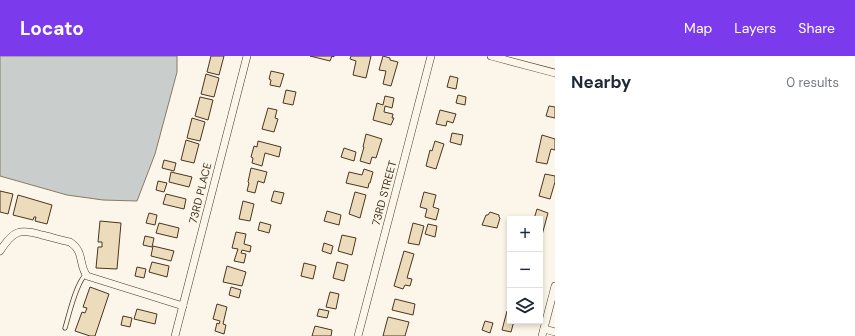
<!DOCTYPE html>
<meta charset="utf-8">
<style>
body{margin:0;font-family:"DM Sans",sans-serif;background:#f2f2f3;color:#1f2937}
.controls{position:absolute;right:12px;bottom:12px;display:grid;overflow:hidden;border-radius:0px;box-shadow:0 2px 6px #0003}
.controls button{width:36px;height:36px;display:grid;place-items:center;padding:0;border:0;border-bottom:1px solid #e0e1e3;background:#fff;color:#1f2937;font:20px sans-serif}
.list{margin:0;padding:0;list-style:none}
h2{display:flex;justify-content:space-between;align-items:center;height:52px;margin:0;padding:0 16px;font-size:17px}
h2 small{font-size:13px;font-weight:400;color:#747a83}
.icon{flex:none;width:22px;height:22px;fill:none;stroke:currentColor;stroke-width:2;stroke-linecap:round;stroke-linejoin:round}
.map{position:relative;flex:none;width:555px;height:280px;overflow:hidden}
header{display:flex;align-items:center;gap:24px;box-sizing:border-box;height:56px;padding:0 20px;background:#7c3aed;color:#fff}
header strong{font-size:19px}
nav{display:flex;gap:22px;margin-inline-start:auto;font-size:14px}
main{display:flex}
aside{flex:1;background:#fff}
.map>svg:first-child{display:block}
.water{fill:#c9cecd;stroke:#887966}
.building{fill:#ecdcbc;stroke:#4a3520}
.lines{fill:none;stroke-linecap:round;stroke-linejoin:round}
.service-casing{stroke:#4a3520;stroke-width:5}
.minor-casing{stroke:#4a3520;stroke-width:8}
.service{stroke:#fbf6e9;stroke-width:3.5}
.minor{stroke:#fbf6e9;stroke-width:7}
.labels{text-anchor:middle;stroke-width:3;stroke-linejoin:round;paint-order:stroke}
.street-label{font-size:11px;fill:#4a3520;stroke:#fbf6e9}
</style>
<header>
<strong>Locato</strong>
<nav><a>Map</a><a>Layers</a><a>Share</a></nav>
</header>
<main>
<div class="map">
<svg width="555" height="280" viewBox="0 0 555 280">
<rect width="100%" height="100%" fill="#fbf6e9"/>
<!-- water -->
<path class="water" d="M0,0h177v16l-22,82 -18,47 -34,-1 -36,-5 -67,-19z"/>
<!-- building -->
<g class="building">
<path d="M211,0h13l-5,19 -12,-3z"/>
<path d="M310,0h24v1l-2,-1 -2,5z"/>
<path d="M351,0h20l-5,22 -13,-3 3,-14 -6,-2z"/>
<path d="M383,0l7,2v2l8,2 -7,24 -8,-2 3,-13 -7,-1z"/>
<path d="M271,15l13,3 -4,13 -10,-2 1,-5 -2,-1z"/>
<path d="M206,18l13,4 -5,19 -13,-3z"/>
<path d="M450,20l8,2 -2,11 -9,-2z"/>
<path d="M286,34l10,2 -3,13 -10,-2z"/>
<path d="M458,39l8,2 -1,8 -9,-2z"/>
<path d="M385,40l9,2 -2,10 -7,-2 -1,6 9,2 -1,4h2l-3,7 -18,-5 4,-17 6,2z"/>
<path d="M200,41l13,3 -5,20 -13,-4z"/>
<path d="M549,50l6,1v11l-9,-2z"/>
<path d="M268,52l9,2 -2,8 3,1 -4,13 -12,-3z"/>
<path d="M440,54l16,4 -3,9 -6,-2 -1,5 -10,-2z"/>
<path d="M192,62l13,4 -5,19 -13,-3z"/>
<path d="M452,77l11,2 -2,10 -11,-3z"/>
<path d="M366,78l16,5 -6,19 -4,-1 -2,7 -10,-3 4,-14h-1z"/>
<path d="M542,79l13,4v11l-4,-1 -4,15 -11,-2z"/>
<path d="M186,84l13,4 -5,19 -13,-3z"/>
<path d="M258,85l23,6 -2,10 -14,-4 -3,13 -10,-3 1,-5 -2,-1 3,-11 3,1z"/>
<path d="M435,85l9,3 -8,25 -10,-3 4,-16 2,1z"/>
<path d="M344,92l12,4 -2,9 -13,-4z"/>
<path d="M164,104l12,3 -2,8 -12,-3z"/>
<path d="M251,112l16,4 -3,11 -6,-2 -3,12 -8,-2 2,-8 -1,-1z"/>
<path d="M364,113l9,3 -3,11h-1l-1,5 -22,-5 3,-11 13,3z"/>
<path d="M171,116l21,5 -3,10 -20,-5z"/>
<path d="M545,118l10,2v6l-5,17 -11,-3z"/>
<path d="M158,125l9,2 -3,9 -8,-2z"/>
<path d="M0,135l13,3 -5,20 -8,-2z"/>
<path d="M274,135l10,2 -3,11 -10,-3z"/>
<path d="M355,136l11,3 -6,23 -11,-4z"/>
<path d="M424,136l12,3 -3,12 6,2 -3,11 -11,-3 2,-8 -7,-2z"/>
<path d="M166,138l20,5 -2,10 -21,-5z"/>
<path d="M18,139l34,10 -5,19 -12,-3 1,-4h-2l-1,3 -20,-5z"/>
<path d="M243,145l11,3 -4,17 -11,-2z"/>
<path d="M537,153l11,4 -6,22h-2v-16h-6z"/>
<path d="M327,155l14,4 -2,10 -15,-4z"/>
<path d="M490,156l9,3v2l1,1 -3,10 -15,-3 4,-10h2z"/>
<path d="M149,157l8,2 -2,10 -9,-2z"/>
<path d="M100,165l21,2 -4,46 -21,-1 2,-21h4v-5h-4z"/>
<path d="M260,166l11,3 -2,8 -11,-3z"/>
<path d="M159,167l20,5 -2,10 -21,-5z"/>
<path d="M413,167l11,3 -5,19 -11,-2z"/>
<path d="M428,168l9,2 -2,11 -10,-3z"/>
<path d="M236,176l10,2 -2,10 7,2 -1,6 -8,-2 -1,3 5,1 -2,9 -10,-2 4,-12 -6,-1z"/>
<path d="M342,179l14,3 -4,17 -14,-4z"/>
<path d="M145,180l9,2 -2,9 -9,-2z"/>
<path d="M324,187l9,3 -2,8 -9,-3z"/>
<path d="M153,190l21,5 -3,10 -20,-5z"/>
<path d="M404,195l10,3 -7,24 5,1 -2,7 -5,-1 -2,4 -9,-3z"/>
<path d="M152,206l17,4 -2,11 -18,-5z"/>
<path d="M337,206l11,3 -4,16 -11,-3z"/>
<path d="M304,207l12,3 -3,13 -12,-3z"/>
<path d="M227,210l19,6 -4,14 -19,-4z"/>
<path d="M137,211l9,2 -2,9 -9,-2z"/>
<path d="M90,231l19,7 -14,42h-5l-15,-5 7,-19 3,1 2,-5 -4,-1z"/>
<path d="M231,231l10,3 -2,8 -10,-3z"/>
<path d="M330,236l9,2 -3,15 -10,-2z"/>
<path d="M395,243l20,5 -2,11 -21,-5z"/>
<path d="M217,248l10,3 -4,17 3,1 -2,9 -9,-3 2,-8 2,1 1,-3 -7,-2z"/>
<path d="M137,253l20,5 -2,10 -21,-5z"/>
<path d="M319,253l10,2 -2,7 -10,-2z"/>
<path d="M507,255l3,1v9h4l-3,11 -9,-2z"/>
<path d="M123,260l9,2 -2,9 -9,-2z"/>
<path d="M388,261l21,5 -4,14h-22z"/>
<path d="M485,265l8,2 -3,10 -8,-3z"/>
<path d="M315,270l17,4 -1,6h-19z"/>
</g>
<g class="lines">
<defs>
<path id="service" d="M65,272c4,-13 11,-45 21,-54"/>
<g id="minor">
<path d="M491,0l64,17"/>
<path d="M0,195c13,-20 19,-23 42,-16 9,2 18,5 28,7 15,10 8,22 17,34l96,30"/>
<path d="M544,273l11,3"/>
<path d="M175,280l72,-280"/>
<path d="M358,280l44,-168 29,-112"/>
<path d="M542,280l13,-50"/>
</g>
</defs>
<!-- service casing -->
<use href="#service" class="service-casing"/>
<!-- minor casing -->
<use href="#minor" class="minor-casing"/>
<!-- service -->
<use href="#service" class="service"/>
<!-- minor -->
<use href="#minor" class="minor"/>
</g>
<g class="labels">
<!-- street labels -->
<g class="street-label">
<text transform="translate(200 137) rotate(-76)" y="4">73RD PLACE</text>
<text transform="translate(384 137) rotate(-75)" y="4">73RD STREET</text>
</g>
</g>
</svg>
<div class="controls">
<button>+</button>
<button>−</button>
<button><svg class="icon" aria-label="layers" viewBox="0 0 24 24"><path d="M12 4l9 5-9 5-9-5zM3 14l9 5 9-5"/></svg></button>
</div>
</div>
<aside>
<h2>Nearby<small>0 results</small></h2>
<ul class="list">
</ul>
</aside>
</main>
